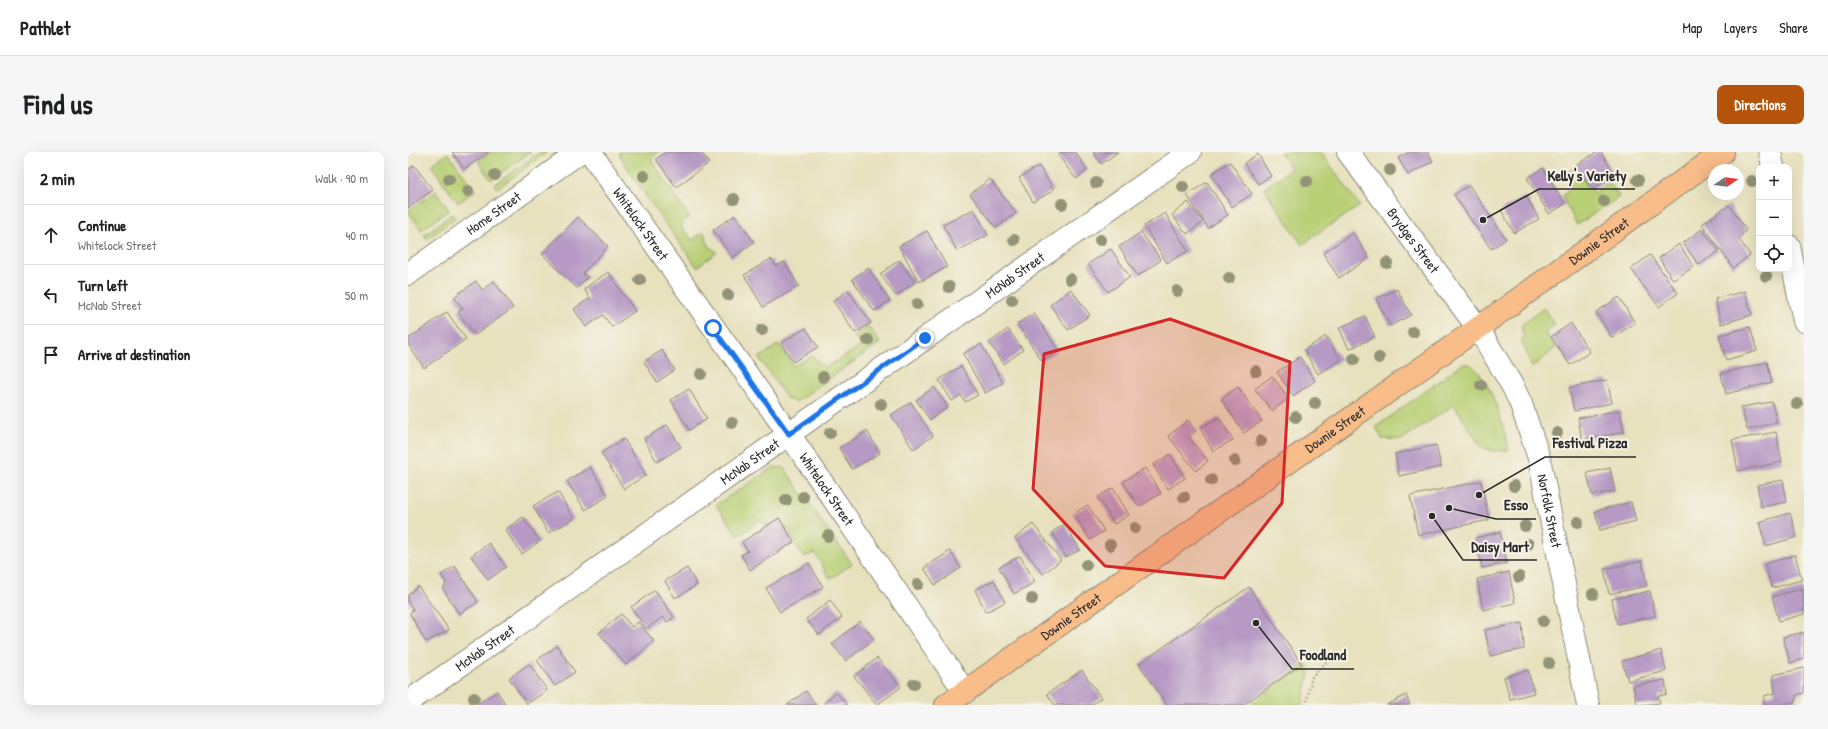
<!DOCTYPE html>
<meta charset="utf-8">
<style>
body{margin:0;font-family:"Patrick Hand",sans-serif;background:#f6f6f6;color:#202124}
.controls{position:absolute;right:12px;top:12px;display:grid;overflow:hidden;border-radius:8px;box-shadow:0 4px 16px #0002}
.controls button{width:36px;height:36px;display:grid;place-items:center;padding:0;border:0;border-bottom:1px solid #e0e0e0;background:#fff;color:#202124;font:20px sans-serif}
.compass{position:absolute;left:1300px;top:12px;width:36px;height:36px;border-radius:50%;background:#fff;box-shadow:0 4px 16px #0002;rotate:77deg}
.stop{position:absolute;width:12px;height:12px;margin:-9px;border:3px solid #1a73e8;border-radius:50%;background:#fff}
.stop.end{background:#1a73e8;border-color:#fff;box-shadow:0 1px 4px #0008}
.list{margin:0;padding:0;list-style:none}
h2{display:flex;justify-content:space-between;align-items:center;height:52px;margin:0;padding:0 16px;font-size:17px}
h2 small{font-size:13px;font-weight:400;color:#757577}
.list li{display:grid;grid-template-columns:26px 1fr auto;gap:12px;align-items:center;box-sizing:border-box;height:60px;padding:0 16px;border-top:1px solid #e0e0e0}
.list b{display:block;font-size:15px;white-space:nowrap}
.list p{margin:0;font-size:13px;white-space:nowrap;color:#757577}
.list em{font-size:13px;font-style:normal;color:#757577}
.icon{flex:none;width:22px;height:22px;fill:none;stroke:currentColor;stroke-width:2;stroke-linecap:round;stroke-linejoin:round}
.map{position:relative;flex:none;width:1396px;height:553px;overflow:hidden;border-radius:8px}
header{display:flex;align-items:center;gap:24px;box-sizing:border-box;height:56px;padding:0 20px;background:#fff;border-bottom:1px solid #e0e0e0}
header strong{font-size:19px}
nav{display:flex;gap:22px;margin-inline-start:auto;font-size:14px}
.intro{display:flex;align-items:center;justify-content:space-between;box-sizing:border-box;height:96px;padding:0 24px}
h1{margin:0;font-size:28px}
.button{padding:10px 18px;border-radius:8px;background:#b45309;color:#fff;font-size:14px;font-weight:700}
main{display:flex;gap:24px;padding:0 24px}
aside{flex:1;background:#fff;border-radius:8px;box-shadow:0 4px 16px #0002}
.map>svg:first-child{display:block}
.green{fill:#b8cf74;stroke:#727d50}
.building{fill:#b699c4}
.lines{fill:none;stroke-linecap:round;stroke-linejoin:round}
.minor-casing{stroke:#898674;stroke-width:24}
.major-casing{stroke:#898674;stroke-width:24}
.path{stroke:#898674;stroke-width:2.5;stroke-dasharray:1 3;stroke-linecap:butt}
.minor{stroke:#fff;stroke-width:22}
.major{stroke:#f8bd89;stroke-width:22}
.tree{fill:#939377}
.route{stroke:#1a73e8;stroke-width:5}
.marked{fill:#d62828;fill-opacity:0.2;stroke:#d62828;stroke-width:3;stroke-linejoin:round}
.labels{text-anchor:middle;stroke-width:4;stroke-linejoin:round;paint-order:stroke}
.street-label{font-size:14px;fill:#2b2b2b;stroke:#f7f3e8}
.leader{fill:none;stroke:#2b2b2b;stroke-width:1.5}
.callout-dot{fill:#2b2b2b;stroke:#f7f3e8;stroke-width:1.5}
.callout-label{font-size:15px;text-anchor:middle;font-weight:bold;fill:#2b2b2b;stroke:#f7f3e8;stroke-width:4;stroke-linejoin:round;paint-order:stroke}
</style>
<header>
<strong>Pathlet</strong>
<nav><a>Map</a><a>Layers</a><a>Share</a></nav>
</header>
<div class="intro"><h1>Find us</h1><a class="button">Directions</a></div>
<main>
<aside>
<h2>2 min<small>Walk · 90 m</small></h2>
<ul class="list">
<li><svg class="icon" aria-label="ahead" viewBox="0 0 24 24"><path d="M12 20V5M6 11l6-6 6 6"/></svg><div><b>Continue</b><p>Whitelock Street</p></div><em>40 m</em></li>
<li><svg class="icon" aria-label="left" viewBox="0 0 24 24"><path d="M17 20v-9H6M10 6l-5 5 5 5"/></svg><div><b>Turn left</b><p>McNab Street</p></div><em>50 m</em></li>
<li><svg class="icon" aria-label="arrive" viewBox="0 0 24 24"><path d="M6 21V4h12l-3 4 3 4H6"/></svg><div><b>Arrive at destination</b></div></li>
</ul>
</aside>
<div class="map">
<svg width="1396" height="553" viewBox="0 0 1396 553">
<rect width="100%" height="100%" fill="#f7f3e8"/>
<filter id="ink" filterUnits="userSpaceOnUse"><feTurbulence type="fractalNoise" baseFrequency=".025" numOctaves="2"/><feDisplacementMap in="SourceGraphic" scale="8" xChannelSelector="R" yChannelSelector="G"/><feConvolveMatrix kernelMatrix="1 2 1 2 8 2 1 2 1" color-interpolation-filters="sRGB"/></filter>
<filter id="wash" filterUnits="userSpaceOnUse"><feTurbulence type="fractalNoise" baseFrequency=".012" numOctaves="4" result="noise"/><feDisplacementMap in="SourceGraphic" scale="16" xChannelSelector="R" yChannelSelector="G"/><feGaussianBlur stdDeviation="0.9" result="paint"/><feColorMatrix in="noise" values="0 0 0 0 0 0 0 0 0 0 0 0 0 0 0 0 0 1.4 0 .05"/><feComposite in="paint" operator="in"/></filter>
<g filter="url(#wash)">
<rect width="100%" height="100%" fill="#e7e1bd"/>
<!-- green -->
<g class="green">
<path d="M83,0h40l-40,28 -13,-19z"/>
<path d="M132,0h7l-49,36 -4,-3z"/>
<path d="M211,0h40l-8,7 38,58 -9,8 12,15 12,-8 5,15 8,5 -20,15c-11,-15 -77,-105 -78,-115z"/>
<path d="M872,0h41l39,54 -42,27 -16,12 -38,-57 27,-19z"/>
<path d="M40,1l27,38 -17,12 -27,-38z"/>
<path d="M1167,15l19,26 15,-11 10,15 -42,28 -15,-29 9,-8 -7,-13z"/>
<path d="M28,39l13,19 -28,20 -13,-19z"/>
<path d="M44,62l3,4 -28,21 -3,-4z"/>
<path d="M1136,156l11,17 -10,7 11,16 -24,19 -11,-28 3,-2 -2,-8v-5z"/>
<path d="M460,174l12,17 -84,59 -9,-3 -28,-41 20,-14 14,22 19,-10 13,12 36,-22 -7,-10z"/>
<path d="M1054,212h8c22,17 33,60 39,86l-14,1 -13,-3 -28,-43 -53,35 -19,-1 -6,-12z"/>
<path d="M366,315l10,1 68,96 -22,15 -15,-26 -12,4 -25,-43 -13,12 -4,-6 -23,16 -22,-31z"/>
<path d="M898,511l4,7 -8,35h-47l-2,-3z"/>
</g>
<g id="blocks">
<!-- building -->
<g class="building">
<path d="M44,0h37l-25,17z"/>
<path d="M258,0h35l8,11 -33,24 -20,-28z"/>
<path d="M654,0h13l13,18 -12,9 -18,-24z"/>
<path d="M685,0h25l-17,12z"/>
<path d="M1001,0h19l5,9 -25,14 -10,-17z"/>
<path d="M1189,0h4l14,23 -24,15 -15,-25z"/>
<path d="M850,2l13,22 -13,8 -14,-21z"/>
<path d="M822,10l22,32 -20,13 -21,-33z"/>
<path d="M6,13l19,25 -25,18v-38z"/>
<path d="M631,14l15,24 -21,12 -14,-24z"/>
<path d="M1135,16l22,36 -16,10 -22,-36z"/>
<path d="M582,27l26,34 -20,15 -26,-34z"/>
<path d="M799,30l21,33 -20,13 -21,-33z"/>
<path d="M1061,33l37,54 -15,10 -37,-54z"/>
<path d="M1118,44l13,23 -25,14 -13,-23z"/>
<path d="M780,50l15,20 -16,12 -15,-19z"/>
<path d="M1321,53l17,25 -7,9 11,16 -17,13 -31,-44z"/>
<path d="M566,57l14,26 -31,16 -14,-26z"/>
<path d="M757,61l23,38 -21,12 -23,-37z"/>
<path d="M327,63l19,27 -22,16 -19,-28z"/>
<path d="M170,65l30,29 -25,27 5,4 -11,11 -35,-34z"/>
<path d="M1294,77l17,22 -20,14 -16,-22z"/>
<path d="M519,79l20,36 -28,15 -20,-36z"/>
<path d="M733,80l20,28 -23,16 -19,-29z"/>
<path d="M945,81l16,25 -30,20 -16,-25z"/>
<path d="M1271,92l15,23 -21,13 -14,-22z"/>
<path d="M703,97l19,28 -22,15 -20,-28z"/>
<path d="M1242,103l28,38 -19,14 -28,-38z"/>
<path d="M363,107l5,7 8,-4 15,24 -36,21 -19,-32z"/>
<path d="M491,108l16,22 -19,14 -16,-22z"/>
<path d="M460,116l22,33 -16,10 -22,-32z"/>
<path d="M200,120l27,39 -23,16 -9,-12 -17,12 -12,-18 16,-11 -6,-9z"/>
<path d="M68,129l6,9 12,-9 19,27 -38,27 -17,-23 5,-3 -9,-12z"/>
<path d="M663,137l19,26 -22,15 -18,-25z"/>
<path d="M989,137l14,26 -21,11 -14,-27z"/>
<path d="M440,138l23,33 -16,10 -22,-32z"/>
<path d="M1337,139l7,24 -31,9 -6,-25z"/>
<path d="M1211,145l16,26 -23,15 -16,-26z"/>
<path d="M39,160l19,27 -42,29 -16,-24v-5z"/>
<path d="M626,161l24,37 -16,11 -25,-37z"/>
<path d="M957,164l10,21 -26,12 -10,-21z"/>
<path d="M1163,171l19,29 -20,13 -19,-28z"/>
<path d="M1342,175l7,24 -31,9 -7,-25z"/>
<path d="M398,176l12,19 -25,15 -12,-19z"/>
<path d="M600,177l15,21 -19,14 -15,-21z"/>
<path d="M918,184l15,24 -23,14 -14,-24z"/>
<path d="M573,192l22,39 -18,10 -22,-39z"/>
<path d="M254,198l13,20 -18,12 -13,-20z"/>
<path d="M892,205l15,24 -22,15 -16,-24z"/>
<path d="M1359,210l5,20 -46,12 -5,-20z"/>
<path d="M553,214l17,29 -13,7 -4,-7 -9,6 -13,-21z"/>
<path d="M864,224l17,22 -17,13 -17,-22z"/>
<path d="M1199,228l5,23 -38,8 -5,-23z"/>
<path d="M526,235l14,20 -18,13 -14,-20z"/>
<path d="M830,235l24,34 -18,12 -23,-34z"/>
<path d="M281,237l18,30 -18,11 -18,-30z"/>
<path d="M503,250l22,34 -20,13 -22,-34z"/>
<path d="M1364,250l5,20 -30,8 -6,-23z"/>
<path d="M1212,258l4,22 -42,8 -4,-22z"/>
<path d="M811,265l14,23 -20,11 -13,-23z"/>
<path d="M780,268l8,11 -7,6 19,24 -12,10 -28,-35z"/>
<path d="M259,273l14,22 -24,15 -13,-23z"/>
<path d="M459,279l13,22 -28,16 -13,-21z"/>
<path d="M1368,280l6,30 -44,9 -6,-31z"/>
<path d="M216,287l22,36 -22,14 -23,-36z"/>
<path d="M1028,293l5,22 -42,9 -4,-22z"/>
<path d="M762,302l15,24 -17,11 -15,-24z"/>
<path d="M182,315l18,29 -23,14 -18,-29z"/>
<path d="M737,316l16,25 -22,14 -16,-25z"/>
<path d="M1202,316l5,23 -23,4 -5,-22z"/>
<path d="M1375,328l4,22 -26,5 -4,-22z"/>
<path d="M1073,329l8,39 -71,15 -8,-39z"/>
<path d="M705,336l16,27 -15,9 -16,-27z"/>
<path d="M150,340l16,27 -26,14 -15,-27z"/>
<path d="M1223,350l5,19 -36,9 -5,-19z"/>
<path d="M680,353l16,26 -14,9 -17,-26z"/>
<path d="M1382,361l7,24 -31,9 -7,-24z"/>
<path d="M115,365l17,24 -18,13 -17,-24z"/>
<path d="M371,366l15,24 -44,28 -9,-15 7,-4 -6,-9z"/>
<path d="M625,372l28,36 -18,14 -28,-36z"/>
<path d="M657,372l15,26 -14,7 -14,-25z"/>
<path d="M1092,380l7,31 -25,5 -7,-30z"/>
<path d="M81,391l17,24 -18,13 -17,-24z"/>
<path d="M542,399l11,17 -26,17 -11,-17z"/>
<path d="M1387,403l7,25 -30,8 -7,-24z"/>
<path d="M612,404l15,26 -21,12 -15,-27z"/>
<path d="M1234,409l5,25 -38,8 -5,-25z"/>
<path d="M401,411l14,24 -43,25 -14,-24z"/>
<path d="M47,414l23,36 -19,12 -16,-25 3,-6 -5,-8z"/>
<path d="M279,416l10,17 -22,13 -10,-17z"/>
<path d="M1101,420l6,31 -32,7 -6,-31z"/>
<path d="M586,428l11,22 -19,10 -11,-22z"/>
<path d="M10,434l31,44 -23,12 -16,-28 3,-5 -5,-7v-7z"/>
<path d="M841,435l53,77 -59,41h-76l-28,-41z"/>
<path d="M1395,436l1,26 -25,7 -7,-24z"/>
<path d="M247,438l19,27 -7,5 -4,-5 -17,12 -15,-22z"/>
<path d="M1242,439l5,25 -38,8 -5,-25z"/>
<path d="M422,448l12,17 -23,18 -13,-16z"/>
<path d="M213,462l11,13 6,-5 16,19 -28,24 -27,-32z"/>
<path d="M452,469l14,18 -28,22 -14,-17z"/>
<path d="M1114,471l2,26 -34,7 -5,-26z"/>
<path d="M1396,480v27l-14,4 -7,-26z"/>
<path d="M149,494l18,26 -20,14 -18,-26z"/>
<path d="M1253,498l5,21 -38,10 -6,-20z"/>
<path d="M469,506l24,29 -24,18 -23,-29z"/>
<path d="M121,512l18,26 -20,14 -18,-26z"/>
<path d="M1396,516v25l-8,2v6l-16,4h-16v-9l11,-3 -2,-18z"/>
<path d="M674,518l19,28 -10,7h-36l-8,-11z"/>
<path d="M1120,518l6,23 -24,6 -6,-22z"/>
<path d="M1257,528l2,14 -9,2 2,7 -23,2 -4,-19z"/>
<path d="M89,539l9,14h-28l-1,-1z"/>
<path d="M398,539l10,14h-29z"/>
<path d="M428,540l11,13h-21l-2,-2z"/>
<path d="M998,543l4,10h-23z"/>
</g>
</g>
</g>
<g filter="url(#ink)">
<use href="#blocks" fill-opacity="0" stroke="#898674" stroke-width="1"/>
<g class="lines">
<defs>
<g id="minor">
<path id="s1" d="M182,0l199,282 176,258"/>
<path id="s2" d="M940,0l130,176 35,59 8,17 18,54 49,247"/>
<path d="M1362,0l3,15"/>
<path d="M1381,94l15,75"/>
<path id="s3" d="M0,122l172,-122"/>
<path id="s4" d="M0,550l782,-550"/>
</g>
<g id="major">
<path id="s5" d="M538,553l532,-377 245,-176"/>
</g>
</defs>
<!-- minor casing -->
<use href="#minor" class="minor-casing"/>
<!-- major casing -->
<use href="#major" class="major-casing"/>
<!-- path -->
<path class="path" d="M898,553l6,-28 21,-22"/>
<!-- minor -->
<use href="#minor" class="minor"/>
<!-- major -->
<use href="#major" class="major"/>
</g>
<!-- trees -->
<g class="tree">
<circle cx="982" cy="18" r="6"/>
<circle cx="87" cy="23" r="6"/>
<circle cx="236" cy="24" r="6"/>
<circle cx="41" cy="27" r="6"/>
<circle cx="1230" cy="28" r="6"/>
<circle cx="899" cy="29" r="6"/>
<circle cx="1344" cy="29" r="6"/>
<circle cx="688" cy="31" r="6"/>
<circle cx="775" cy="35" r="6"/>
<circle cx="60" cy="39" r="6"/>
<circle cx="326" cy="47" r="6"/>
<circle cx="1196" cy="49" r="6"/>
<circle cx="654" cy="52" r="6"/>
<circle cx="606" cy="88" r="6"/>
<circle cx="692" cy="88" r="6"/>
<circle cx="979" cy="111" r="6"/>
<circle cx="1358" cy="124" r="6"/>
<circle cx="821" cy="126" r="6"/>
<circle cx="662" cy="127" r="6"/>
<circle cx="232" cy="128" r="6"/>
<circle cx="541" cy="135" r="6"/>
<circle cx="769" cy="139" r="6"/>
<circle cx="320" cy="143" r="6"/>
<circle cx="604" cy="148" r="6"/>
<circle cx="509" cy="152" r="6"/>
<circle cx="354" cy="178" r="6"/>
<circle cx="1005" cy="180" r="6"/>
<circle cx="460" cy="188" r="6"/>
<circle cx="971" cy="206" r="6"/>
<circle cx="946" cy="207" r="6"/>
<circle cx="848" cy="219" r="6"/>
<circle cx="293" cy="222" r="6"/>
<circle cx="415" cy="225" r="6"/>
<circle cx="1073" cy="233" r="6"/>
<circle cx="907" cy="251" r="6"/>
<circle cx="473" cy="252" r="6"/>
<circle cx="1389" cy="252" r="6"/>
<circle cx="888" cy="265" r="6"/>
<circle cx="324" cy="271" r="6"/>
<circle cx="422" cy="281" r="6"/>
<circle cx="1149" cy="281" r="6"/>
<circle cx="853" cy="289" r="6"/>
<circle cx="827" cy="309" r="6"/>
<circle cx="803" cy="328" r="6"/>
<circle cx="1106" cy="334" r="6"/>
<circle cx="395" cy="345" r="6"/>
<circle cx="776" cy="345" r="6"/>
<circle cx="378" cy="348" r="6"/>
<circle cx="1170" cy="370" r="6"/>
<circle cx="1117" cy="374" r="6"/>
<circle cx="727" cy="376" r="6"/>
<circle cx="420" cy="384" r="6"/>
<circle cx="1120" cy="392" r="6"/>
<circle cx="702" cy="393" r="6"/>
<circle cx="678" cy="413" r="6"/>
<circle cx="1111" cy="425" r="6"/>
<circle cx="510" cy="432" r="6"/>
<circle cx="1185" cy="442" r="6"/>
<circle cx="624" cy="447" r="6"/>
<circle cx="1135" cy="469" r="6"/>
<circle cx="1141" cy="511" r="6"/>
<circle cx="506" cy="532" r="6"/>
<circle cx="66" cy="546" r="6"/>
</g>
</g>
<g class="lines" filter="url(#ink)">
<!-- route -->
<path class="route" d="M305,176l76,106 136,-96"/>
</g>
<!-- marked area -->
<path class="marked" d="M762,167l120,43 -8,141 -58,75 -119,-12 -72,-77 11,-135z"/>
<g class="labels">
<!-- street labels -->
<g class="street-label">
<text dy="5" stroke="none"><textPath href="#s3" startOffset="105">Home Street</textPath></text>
<text dy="5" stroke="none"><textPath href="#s1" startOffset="88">Whitelock Street</textPath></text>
<text dy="5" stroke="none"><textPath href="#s2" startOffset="110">Brydges Street</textPath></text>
<text dy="5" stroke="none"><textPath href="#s5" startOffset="801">Downie Street</textPath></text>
<text dy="5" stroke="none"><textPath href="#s4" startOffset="742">McNab Street</textPath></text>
<text dy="5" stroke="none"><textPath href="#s5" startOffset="477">Downie Street</textPath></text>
<text dy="5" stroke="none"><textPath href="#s4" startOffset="418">McNab Street</textPath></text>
<text dy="5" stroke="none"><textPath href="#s1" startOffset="412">Whitelock Street</textPath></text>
<text dy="5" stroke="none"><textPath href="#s2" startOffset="417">Norfolk Street</textPath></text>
<text dy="5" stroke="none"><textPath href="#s5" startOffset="153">Downie Street</textPath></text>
<text dy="5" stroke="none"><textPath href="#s4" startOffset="94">McNab Street</textPath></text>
</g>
</g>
<!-- callouts -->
<path class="leader" d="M1075 68L1131 37H1227M1071 343L1137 305H1228M1041 356L1088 367H1128M1024 364L1055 408H1129M848 471L884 517H946"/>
<g class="callout-dot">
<circle cx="1075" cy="68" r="4"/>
<circle cx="1071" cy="343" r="4"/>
<circle cx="1041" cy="356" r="4"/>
<circle cx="1024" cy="364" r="4"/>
<circle cx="848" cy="471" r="4"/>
</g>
<g class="callout-label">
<text x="1179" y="29">Kelly's Variety</text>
<text x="1182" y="296">Festival Pizza</text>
<text x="1108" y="358">Esso</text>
<text x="1092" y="400">Daisy Mart</text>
<text x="915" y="508">Foodland</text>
</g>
</svg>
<div class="controls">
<button>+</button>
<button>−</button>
<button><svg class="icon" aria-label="locate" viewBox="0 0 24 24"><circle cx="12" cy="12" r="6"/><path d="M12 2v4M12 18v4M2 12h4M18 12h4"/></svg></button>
</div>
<svg class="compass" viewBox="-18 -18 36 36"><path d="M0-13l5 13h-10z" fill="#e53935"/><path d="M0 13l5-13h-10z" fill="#757577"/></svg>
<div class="stop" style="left:305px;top:176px"></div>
<div class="stop end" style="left:517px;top:186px"></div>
</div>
</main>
